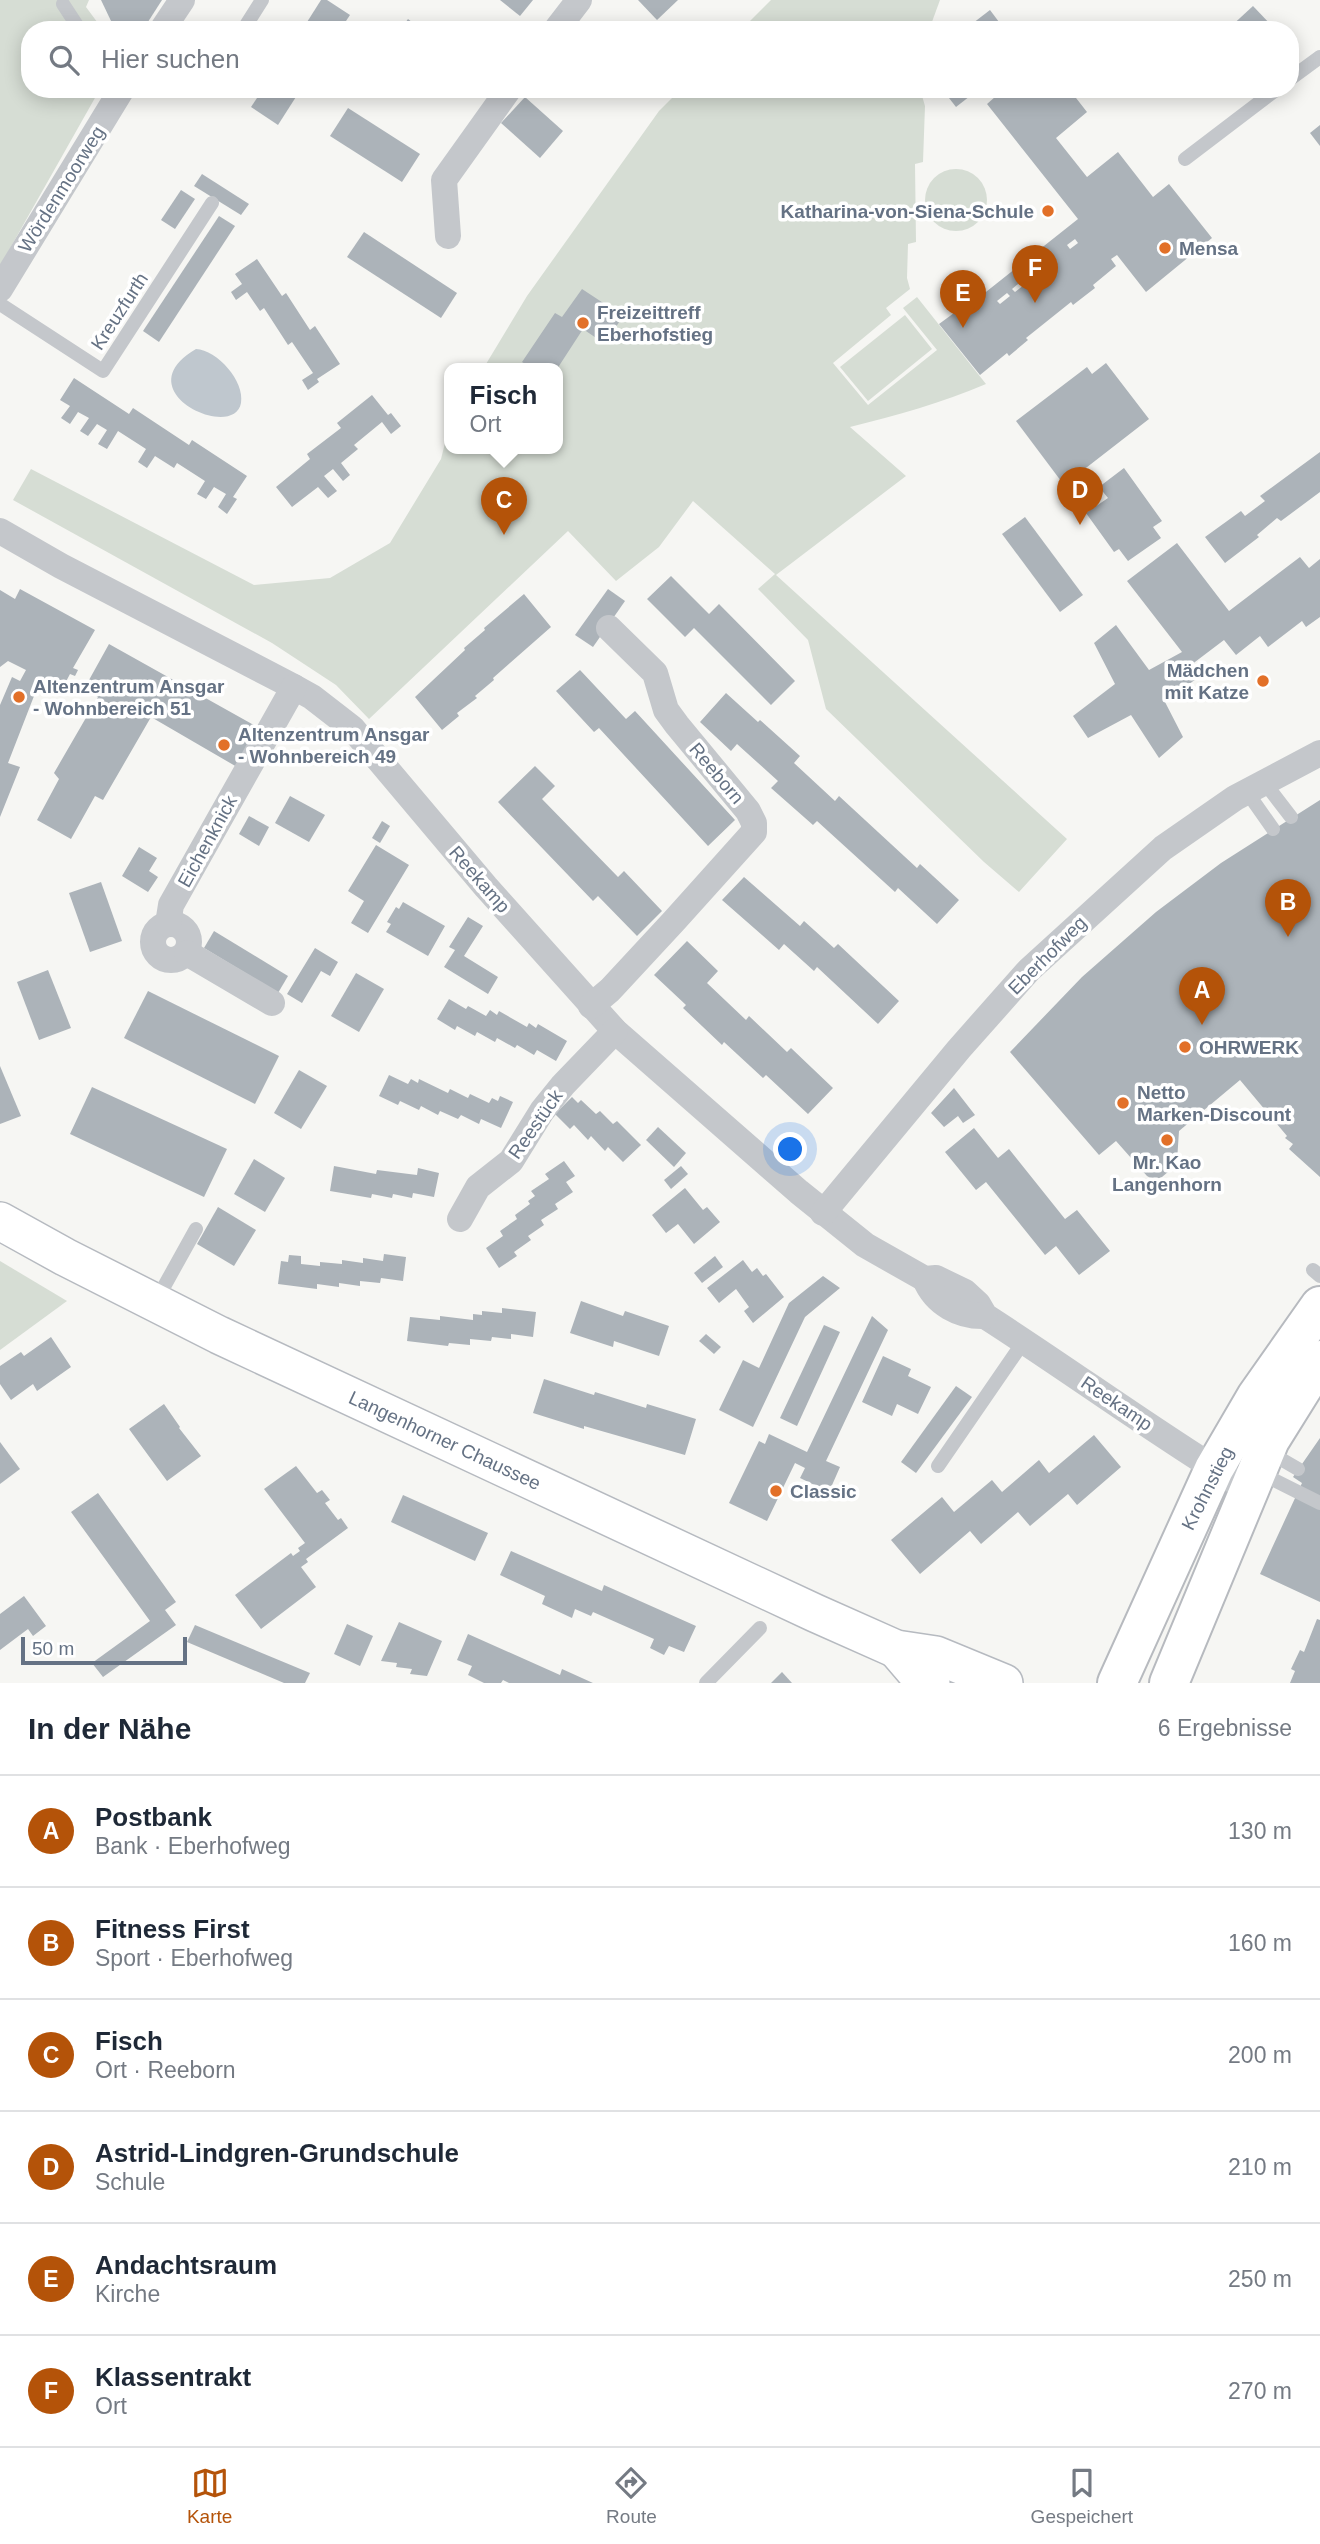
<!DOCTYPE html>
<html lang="de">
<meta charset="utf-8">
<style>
body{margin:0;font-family:Helvetica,sans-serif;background:#f2f2f3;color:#1f2937}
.scale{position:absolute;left:21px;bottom:18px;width:166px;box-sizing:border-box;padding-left:7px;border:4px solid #657284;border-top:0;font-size:19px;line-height:24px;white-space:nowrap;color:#657284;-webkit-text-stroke:5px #fff;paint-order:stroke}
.you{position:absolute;left:791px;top:1150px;width:24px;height:24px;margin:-18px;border:5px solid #fff;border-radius:50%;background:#1a73e8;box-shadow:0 0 0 10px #1a73e833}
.badge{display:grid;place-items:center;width:46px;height:46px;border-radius:50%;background:#b45309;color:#fff;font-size:23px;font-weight:700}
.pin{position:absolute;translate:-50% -58px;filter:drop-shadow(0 2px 4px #0008)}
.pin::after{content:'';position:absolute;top:37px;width:24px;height:21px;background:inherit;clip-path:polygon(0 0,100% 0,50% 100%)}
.popup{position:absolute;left:444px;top:363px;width:119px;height:91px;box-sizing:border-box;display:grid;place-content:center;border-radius:14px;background:#fff;filter:drop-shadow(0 2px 5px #0005);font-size:23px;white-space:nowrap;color:#747a83}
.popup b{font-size:26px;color:#1f2937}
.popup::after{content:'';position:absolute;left:50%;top:100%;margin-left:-14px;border:14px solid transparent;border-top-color:#fff}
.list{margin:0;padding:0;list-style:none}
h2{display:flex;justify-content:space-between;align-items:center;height:91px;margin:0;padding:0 28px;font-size:30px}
h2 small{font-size:23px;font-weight:400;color:#747a83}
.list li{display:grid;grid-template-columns:46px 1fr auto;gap:21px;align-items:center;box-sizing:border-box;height:112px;padding:0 28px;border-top:2px solid #e0e1e3}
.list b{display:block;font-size:26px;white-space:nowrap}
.list p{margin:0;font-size:23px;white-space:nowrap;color:#747a83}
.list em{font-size:23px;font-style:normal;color:#747a83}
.icon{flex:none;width:38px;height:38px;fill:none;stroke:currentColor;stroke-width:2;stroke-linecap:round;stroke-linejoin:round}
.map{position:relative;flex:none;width:1320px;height:1683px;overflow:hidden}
.search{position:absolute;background:#fff;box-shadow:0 4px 18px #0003;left:21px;right:21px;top:21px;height:77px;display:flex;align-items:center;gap:18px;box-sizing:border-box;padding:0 24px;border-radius:28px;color:#747a83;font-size:26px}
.sheet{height:763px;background:#fff}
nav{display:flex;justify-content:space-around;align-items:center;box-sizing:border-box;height:98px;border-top:2px solid #e0e1e3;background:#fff;font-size:19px;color:#747a83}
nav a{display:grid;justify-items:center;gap:4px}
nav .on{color:#b45309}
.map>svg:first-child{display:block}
.green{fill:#d6ddd4}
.water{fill:#bfc7ce}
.building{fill:#acb3b9;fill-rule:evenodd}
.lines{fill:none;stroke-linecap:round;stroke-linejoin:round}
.secondary-casing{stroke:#b6bac0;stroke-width:40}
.primary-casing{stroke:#b7babf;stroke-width:42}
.lane{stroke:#c4c7cb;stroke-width:14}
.street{stroke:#c4c7cb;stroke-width:26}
.secondary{stroke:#fff;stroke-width:37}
.primary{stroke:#fff;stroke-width:38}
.poi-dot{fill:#e27028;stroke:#fff;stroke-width:2.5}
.labels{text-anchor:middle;stroke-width:7;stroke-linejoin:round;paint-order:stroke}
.street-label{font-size:19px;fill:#657284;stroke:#fff}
.poi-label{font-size:19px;font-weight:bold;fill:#657284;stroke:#fff;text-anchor:start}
</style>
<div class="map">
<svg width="1320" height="1683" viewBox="0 0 1320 1683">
<rect width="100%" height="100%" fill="#f6f6f3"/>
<!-- green -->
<g class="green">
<path d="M0,0h89l-3,7 17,23h-73v59h70l-100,177z"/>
<path d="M771,0h169l-11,30h-188z"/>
<path d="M681,89h239l5,17 -2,56 -8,2 1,78 -8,2 -1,34 3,11 -24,19 5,7 -58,48 35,42 69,-55 -34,-42 14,-11 69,87c-44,19 -89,31 -136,43l56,49 -130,99 291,264 -48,53 -35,-30 -158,-153 -18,-69 -50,-51 17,-15 -82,-73 -34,46 -43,34 -48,-50 -199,188 -33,-34 -64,-42 -259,-143 18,-31 223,116 76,-7 60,-35 51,-84 9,-36v26h108v-80h-75l44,-73 132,-185z"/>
<circle cx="956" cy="200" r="31"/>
<path d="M905,315l27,34 -64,52 -28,-34z"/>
<path d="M0,1261l67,40 -67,49z"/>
</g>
<!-- water -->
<path class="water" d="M196,349c21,1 49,32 45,54 -7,39 -118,-12 -45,-54z"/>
<!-- building -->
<g class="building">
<path d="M101,0h61l-16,25 -34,-2z"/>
<path d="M321,0h6l23,15 -10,15h-38z"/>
<path d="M500,0h33l-13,16z"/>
<path d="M638,0h40l-21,20z"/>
<path d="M1253,6l19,20 -4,4h-41z"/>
<path d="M990,10l15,20h-41z"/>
<path d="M408,19l14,11h-22z"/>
<path d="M263,89h38l-23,36 -27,-18z"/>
<path d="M450,89h14l-5,7z"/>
<path d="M942,89h37l-23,18z"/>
<path d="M1004,89h65l18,23 -31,26 31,39 31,-25 35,45 16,-13 43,54 -66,54 -29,-37 -6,4 5,7 -23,19 2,3 -22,17 -2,-3 -45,36 2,2 -19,16 -2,-3 -27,22 -41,-51 26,-19 2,2 111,-88 -91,-115zM1075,239l3,4 -8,6 -3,-4zM1030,274l3,4 -18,14 -3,-3zM1007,293l3,3 -10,8 -3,-3z"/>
<path d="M525,97l38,34 -23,27 -39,-35z"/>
<path d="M348,108l72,46 -18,28 -72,-46z"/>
<path d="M1320,125v21l-10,-13z"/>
<path d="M202,174l47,30 -8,11 -47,-29z"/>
<path d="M181,190l14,9 -20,30 -14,-9z"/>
<path d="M219,216l16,10 -76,116 -16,-11z"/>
<path d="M364,232l93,61 -16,25 -94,-61z"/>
<path d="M257,259l25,37 4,-3 24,37 5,-4 25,38 -23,15 2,3 -11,8 -6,-10 11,-7 -21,-31 -4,3 -24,-37 -4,3 -13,-19 -11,8 -5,-8 11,-8 -7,-10z"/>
<path d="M582,289l41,27 -18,28 -22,-15 -26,40h-24l-11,-7 33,-49 7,4z"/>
<path d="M1106,363l43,56 -85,66 -48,-64 71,-54 5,7z"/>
<path d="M74,378l55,36 4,-6 56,37 3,-5 55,36 -14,21 4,2 -10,15 -9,-7 8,-13 -12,-7 -8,12 -9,-5 8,-13 -28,-18 -3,5 -19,-12 -8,12 -9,-6 8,-13 -28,-18 -11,18 -9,-5 9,-14 -10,-6 -9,12 -8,-5 9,-13 -11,-6 -8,12 -9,-6 9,-12 -10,-6z"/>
<path d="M372,395l16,20 3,-2 10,13 -10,8 -9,-12 -28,23 4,4 -17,14 9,12 -7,6 -10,-12 -9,7 13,15 -9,7 -10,-11 -26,20 -16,-20 34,-28 -3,-5 34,-26 -4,-5z"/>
<path d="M1320,452v40l-39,29 -4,-3 -20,17 2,2 -34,26 -20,-26 36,-26 4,5 20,-15 -5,-5z"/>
<path d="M1124,468l38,53 -9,6 8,11 -33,23 -9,-12 -5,3 -28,-39 22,-15 -9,-11z"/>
<path d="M1025,517l58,78 -23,17 -58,-78z"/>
<path d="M1177,543l52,68 71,-54 9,11 11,-9v58l-14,10 -4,-6 -34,26 -8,-11 -24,19 -12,-15 -33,25 9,11 -35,26 18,35 -24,21 -28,-43 -43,23 -15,-22 42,-32 -21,-41 22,-18 33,45 33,-18 -55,-71z"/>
<path d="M671,576l38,38 10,-10 76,77 -24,24 -77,-77 -9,9 -38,-38z"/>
<path d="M20,589l75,41 -22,38 5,2 -3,6 -5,-2 -8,15 -21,-11 -33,85 12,4 -20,50v-112l12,-28 8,4 6,-11 -18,-9 -8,6v-77l15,9z"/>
<path d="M608,589l17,12 -32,46 -18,-12z"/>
<path d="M524,594l27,33 -58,51 1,2 -19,16 2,2 -20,15 2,3 -17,14 -27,-33 50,-47 -1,-2 21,-18 -1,-2z"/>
<path d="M109,644l150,84 -22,39 -86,-50 -48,83 -8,-4 -24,43 -34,-19 22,-41 -5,-6 44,-76 -10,-6 5,-9 -4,-2z"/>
<path d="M580,670l46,49 9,-8 100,109 -27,26 -109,-118 -5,4 -38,-41z"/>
<path d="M726,693l32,29 2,-2 40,36 -6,7 41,38 4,-5 78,72 3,-4 39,36 -22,24 -39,-36 -3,4 -78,-71 -4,4 -42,-37 7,-7 -41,-37 -6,7 -31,-29z"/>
<path d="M535,766l20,20 -13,13 76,78 6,-6 38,40 -25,25 -39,-40 -5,5 -95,-99z"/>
<path d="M290,796l35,19 -16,27 -34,-19z"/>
<path d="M1320,800v377l-31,-28 4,-5 -8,-6 2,-2 -47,-56 -61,51 -2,30 -2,5 -13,11 -8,3 -7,-4 -31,-35 -17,14 -89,-103 72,-75 74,-65 65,-49z"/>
<path d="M249,816l20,11 -10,19 -20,-12z"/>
<path d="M382,821l8,5 -10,17 -8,-5z"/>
<path d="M376,845l33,20 -41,68 -17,-10 13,-22 -16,-10z"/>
<path d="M139,847l18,11 -8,13 9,6 -10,15 -26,-16z"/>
<path d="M744,877l56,49 4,-5 30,27 4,-4 61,57 -21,23 -61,-57 -3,4 -30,-27 -5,6 -57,-50z"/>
<path d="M101,882l21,59 -32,11 -21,-59z"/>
<path d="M403,902l42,24 -17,30 -42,-24 5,-8 -4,-2 9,-15 3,2z"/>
<path d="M468,917l15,9 -19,30 34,21 -10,17 -44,-27 11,-17 -6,-3z"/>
<path d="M214,931l74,45 -10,17 -74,-45z"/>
<path d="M687,941l31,30 -11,12 39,37 3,-4 38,36 4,-4 42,40 -25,26 -42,-39 -3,3 -39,-36 -2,3 -39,-37 3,-3 -32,-30z"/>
<path d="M315,948l23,14 -8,14 -9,-5 -19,32 -15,-9z"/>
<path d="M48,970l23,58 -32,12 -22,-58z"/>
<path d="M356,973l28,16 -25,43 -28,-16z"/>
<path d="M148,991l131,65 -24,48 -131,-66z"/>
<path d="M449,999l17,10 2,-3 18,10 4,-6 7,5 2,-4 28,16 2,-4 7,5 2,-4 29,17 -11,20 -19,-11 -3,5 -17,-10 -2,3 -18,-10 -2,4 -18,-10 -2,4 -18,-10 -2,4 -18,-11z"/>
<path d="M0,1066l21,50 -21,8z"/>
<path d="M299,1070l28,16 -26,43 -27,-16z"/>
<path d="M389,1075l19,9 3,-5 7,4 1,-4 29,14 2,-4 18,9 2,-4 19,9 3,-5 6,3 2,-5 13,6 -12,26 -20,-9 -2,5 -18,-9 -3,4 -18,-8 -2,4 -17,-9 -2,4 -19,-9 -2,4 -19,-9z"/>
<path d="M92,1087l135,62 -23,48 -134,-63z"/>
<path d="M954,1088l21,27 -12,8 -5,-7 -14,11 -13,-14z"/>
<path d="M572,1097l6,6 3,-3 15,14 4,-3 13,13 4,-3 24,24 -18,17 -15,-15 -3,4 -14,-15 -3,4 -14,-15 -4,4 -15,-15z"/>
<path d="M658,1127l28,26 -12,14 -28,-27z"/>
<path d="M974,1128l24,30 11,-9 56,70 12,-9 33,41 -31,24 -23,-29 -11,9 -59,-73 -10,8 -31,-38z"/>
<path d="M254,1159l31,19 -20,34 -31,-18z"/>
<path d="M564,1161l11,15 -9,6 7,10 -18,12 3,5 -17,11 3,5 -16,11 3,4 -17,12 3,4 -18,12 -13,-20 17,-12 -3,-5 17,-12 -2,-4 15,-11 -2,-3 7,-5 -4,-5 18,-12 -4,-5z"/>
<path d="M334,1166l42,8 1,-4 40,5 1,-7 21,5 -5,24 -21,-4 -1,5 -19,-4 -1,4 -20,-4 -1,4 -41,-7z"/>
<path d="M681,1166l7,8 -17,15 -7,-9z"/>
<path d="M685,1188l18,22 4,-3 13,15 -26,22 -16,-20 -12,9 -14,-18z"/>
<path d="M218,1207l38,23 -22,36 -37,-22z"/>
<path d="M384,1254l22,3 -3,24 -22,-3 -1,5 -20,-2v5l-21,-3v4l-22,-3v5l-39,-5 3,-23 7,1 1,-7 12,1v8l19,2v-4l22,2v-4l21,3v-5l20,3z"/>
<path d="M715,1256l8,11 -21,16 -8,-10z"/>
<path d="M743,1260l9,12 5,-4 6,8 3,-2 18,23 -31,26 -9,-12 5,-4 -13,-18 -17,14 -12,-15z"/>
<path d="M823,1276l17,12 -35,29 -52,110 -34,-17 24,-50 16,8 30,-65z"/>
<path d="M581,1301l42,15 2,-5 44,15 -10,30 -45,-15 -1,6 -43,-14z"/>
<path d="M502,1308l34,4 -3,25 -22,-3v5l-19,-2 -1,4 -21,-2v6l-21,-2 -1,3 -41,-5 3,-24 30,3v-4l33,4v-6l9,1v-4l20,2z"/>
<path d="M872,1316l16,14 -62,131 14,6 -11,25 -29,-14 5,-10 -10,-5 -28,58 -38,-18 30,-62 6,3 4,-10 38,18z"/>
<path d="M824,1325l16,7 -43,94 -17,-8z"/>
<path d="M706,1334l15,13 -7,7 -15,-13z"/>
<path d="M51,1337l20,30 -34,24 -4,-7 -22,16 -11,-16v-18l21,-14 3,4z"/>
<path d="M883,1356l28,13 -3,7 23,11 -13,27 -21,-10 -5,12 -30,-14z"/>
<path d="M544,1379l50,16 1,-3 51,16 1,-4 49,15 -11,36 -101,-29v3l-51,-16z"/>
<path d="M956,1386l16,11 -56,76 -15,-11z"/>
<path d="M164,1404l16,23 -1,1 22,28 -34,25 -38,-52z"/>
<path d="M1094,1435l27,32 -44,38 -9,-11 -38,32 -12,-14 -37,32 -11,-13 -50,43 -29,-34 51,-43 12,15 38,-32 10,12 37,-32 10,13z"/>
<path d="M1320,1438v164l-60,-28 42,-91 -9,-6z"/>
<path d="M0,1442l20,27 -20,15z"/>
<path d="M296,1466l21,27 5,-3 8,10 -5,3 13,17 3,-2 7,10 -42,31 2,3 -7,5 15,20 -55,42 -26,-34 56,-42 2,3 7,-5 -2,-3 7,-5 -41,-54z"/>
<path d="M98,1493l78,109 -11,8 11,15 -73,52 -11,-14 58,-42 -79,-109z"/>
<path d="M403,1495l85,38 -13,28 -84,-39z"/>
<path d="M511,1551l91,40 2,-6 92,41 -12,26 -15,-6 -5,9 -14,-7 4,-9 -61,-27 -2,4 -16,-7 -3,9 -30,-14 3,-8 -45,-21z"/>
<path d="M24,1596l22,30 -13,10 -5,-7 -28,21v-36z"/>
<path d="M1317,1619l3,1v63h-30l5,-12 -4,-2 9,-19 4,2z"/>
<path d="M399,1622l43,19 -15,35 -17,-2 2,-5 -16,-2 1,-4 -16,-2z"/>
<path d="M347,1624l26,12 -13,30 -26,-12z"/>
<path d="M195,1625l115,48 -5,10h-21l-97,-41z"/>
<path d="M468,1634l92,41 2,-6 31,14h-84l-6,-3 -2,3h-17l-16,-8 4,-9 -15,-6z"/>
<path d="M782,1672l10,11h-21z"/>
</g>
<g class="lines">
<defs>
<g id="secondary">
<path d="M0,1221l65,36 154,78 596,278 81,36 40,6 68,28"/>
<path d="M896,1649l24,28 11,6"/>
</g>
<g id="primary">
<path d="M1117,1683l97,-214 42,-72 64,-91"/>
<path d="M1169,1683l101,-243 50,-80"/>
</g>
</defs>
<!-- secondary casing -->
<use href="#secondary" class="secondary-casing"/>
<!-- primary casing -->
<use href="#primary" class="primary-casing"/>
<!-- lane -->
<g class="lane">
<path d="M63,4l17,26"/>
<path d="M243,30l19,-30"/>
<path d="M1290,79l30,-22"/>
<path d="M1185,159l92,-70"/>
<path d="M0,304l103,67 109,-168"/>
<path d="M1264,782l27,35"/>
<path d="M1247,792l26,37"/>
<path d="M1313,1270l7,6"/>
<path d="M156,1301l40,-72"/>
<path d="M1267,1451l31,18"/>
<path d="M938,1466l86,-125"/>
<path d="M1258,1472l62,31"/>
<path d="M706,1683l54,-55"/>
</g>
<!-- street -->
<g class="street">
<path d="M162,30l20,-30"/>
<path d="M556,30l23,-30"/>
<path d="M448,236l-4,-56 65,-91"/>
<path d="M0,289l122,-200"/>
<path d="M0,531l61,35 233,121 18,10 40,31 134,159 129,144 184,161 66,53 60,34 11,-1 29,14 13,12 7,12c89,57 174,120 264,174"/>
<circle cx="171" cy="942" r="18"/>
<path d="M168,924l3,-19 123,-218"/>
<path d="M187,953l85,50"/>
<path d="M591,1006l19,-16 64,-69 80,-89v-9l-6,-12 -71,-86 -11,-15 -11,-37 -46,-45"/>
<path d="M823,1213l136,-164 70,-79 134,-122 72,-50 85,-45"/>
<path d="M460,1219l18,-32 33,-26 31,-50 21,-26 52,-54"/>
<path d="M925,1279c10,25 35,38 60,37"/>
</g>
<!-- secondary -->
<use href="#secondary" class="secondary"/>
<!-- primary -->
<use href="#primary" class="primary"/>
</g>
<!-- markers -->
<g class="poi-dot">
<circle cx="1048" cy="211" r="7"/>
<circle cx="1165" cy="248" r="7"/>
<circle cx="583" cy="323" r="7"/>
<circle cx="1263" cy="681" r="7"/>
<circle cx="19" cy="697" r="7"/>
<circle cx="224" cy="745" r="7"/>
<circle cx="1185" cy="1047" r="7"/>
<circle cx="1123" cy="1103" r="7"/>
<circle cx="1167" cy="1140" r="7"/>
<circle cx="776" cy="1491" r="7"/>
</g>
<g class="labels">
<!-- street labels -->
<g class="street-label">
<text transform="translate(61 189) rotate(-58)" y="7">Wördenmoorweg</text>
<text transform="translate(119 311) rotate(-57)" y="7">Kreuzfurth</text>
<text transform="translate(717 773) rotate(50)" y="7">Reeborn</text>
<text transform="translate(207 841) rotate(-61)" y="7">Eichenknick</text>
<text transform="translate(480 879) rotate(49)" y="7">Reekamp</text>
<text transform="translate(1047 955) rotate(-45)" y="7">Eberhofweg</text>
<text transform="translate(535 1124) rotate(-55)" y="7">Reestück</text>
<text transform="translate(1117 1403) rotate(34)" y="7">Reekamp</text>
<text transform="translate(445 1440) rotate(25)" y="7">Langenhorner Chaussee</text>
<text transform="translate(1207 1488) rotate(-63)" y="7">Krohnstieg</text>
</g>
<!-- poi labels -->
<g class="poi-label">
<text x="1034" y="218" text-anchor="end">Katharina-von-Siena-Schule</text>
<text x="1179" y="255">Mensa</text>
<text x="597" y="319">Freizeittreff<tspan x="597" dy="22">Eberhofstieg</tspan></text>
<text x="1249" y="677" text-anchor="end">Mädchen<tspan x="1249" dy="22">mit Katze</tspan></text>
<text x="33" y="693">Altenzentrum Ansgar<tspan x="33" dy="22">- Wohnbereich 51</tspan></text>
<text x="238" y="741">Altenzentrum Ansgar<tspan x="238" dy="22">- Wohnbereich 49</tspan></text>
<text x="1199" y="1054">OHRWERK</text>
<text x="1137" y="1099">Netto<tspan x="1137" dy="22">Marken-Discount</tspan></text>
<text x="1167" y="1169" text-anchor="middle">Mr. Kao<tspan x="1167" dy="22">Langenhorn</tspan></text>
<text x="790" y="1498">Classic</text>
</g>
</g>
</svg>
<div class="scale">50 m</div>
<div class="you"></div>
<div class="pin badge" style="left:1202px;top:1025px">A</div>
<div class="pin badge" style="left:1288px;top:937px">B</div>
<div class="pin badge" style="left:504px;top:535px">C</div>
<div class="popup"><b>Fisch</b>Ort</div>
<div class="pin badge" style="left:1080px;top:525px">D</div>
<div class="pin badge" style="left:963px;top:328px">E</div>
<div class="pin badge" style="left:1035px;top:303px">F</div>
<div class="search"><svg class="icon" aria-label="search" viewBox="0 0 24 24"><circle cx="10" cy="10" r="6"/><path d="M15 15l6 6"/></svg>Hier suchen</div>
</div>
<section class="sheet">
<h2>In der Nähe<small>6 Ergebnisse</small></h2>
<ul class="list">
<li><span class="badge">A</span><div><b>Postbank</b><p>Bank · Eberhofweg</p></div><em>130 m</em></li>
<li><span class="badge">B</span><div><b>Fitness First</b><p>Sport · Eberhofweg</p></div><em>160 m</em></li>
<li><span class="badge">C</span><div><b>Fisch</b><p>Ort · Reeborn</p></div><em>200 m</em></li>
<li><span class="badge">D</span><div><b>Astrid-Lindgren-Grundschule</b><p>Schule</p></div><em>210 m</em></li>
<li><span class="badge">E</span><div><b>Andachtsraum</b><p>Kirche</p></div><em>250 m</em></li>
<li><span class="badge">F</span><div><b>Klassentrakt</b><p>Ort</p></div><em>270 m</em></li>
</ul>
</section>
<nav>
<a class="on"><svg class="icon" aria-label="map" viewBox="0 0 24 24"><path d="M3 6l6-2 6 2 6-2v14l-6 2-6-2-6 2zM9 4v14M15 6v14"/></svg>Karte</a>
<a><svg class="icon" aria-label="directions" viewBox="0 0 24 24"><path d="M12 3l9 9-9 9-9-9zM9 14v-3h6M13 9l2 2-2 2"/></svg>Route</a>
<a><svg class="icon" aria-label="saved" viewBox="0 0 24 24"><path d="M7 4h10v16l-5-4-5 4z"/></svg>Gespeichert</a>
</nav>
